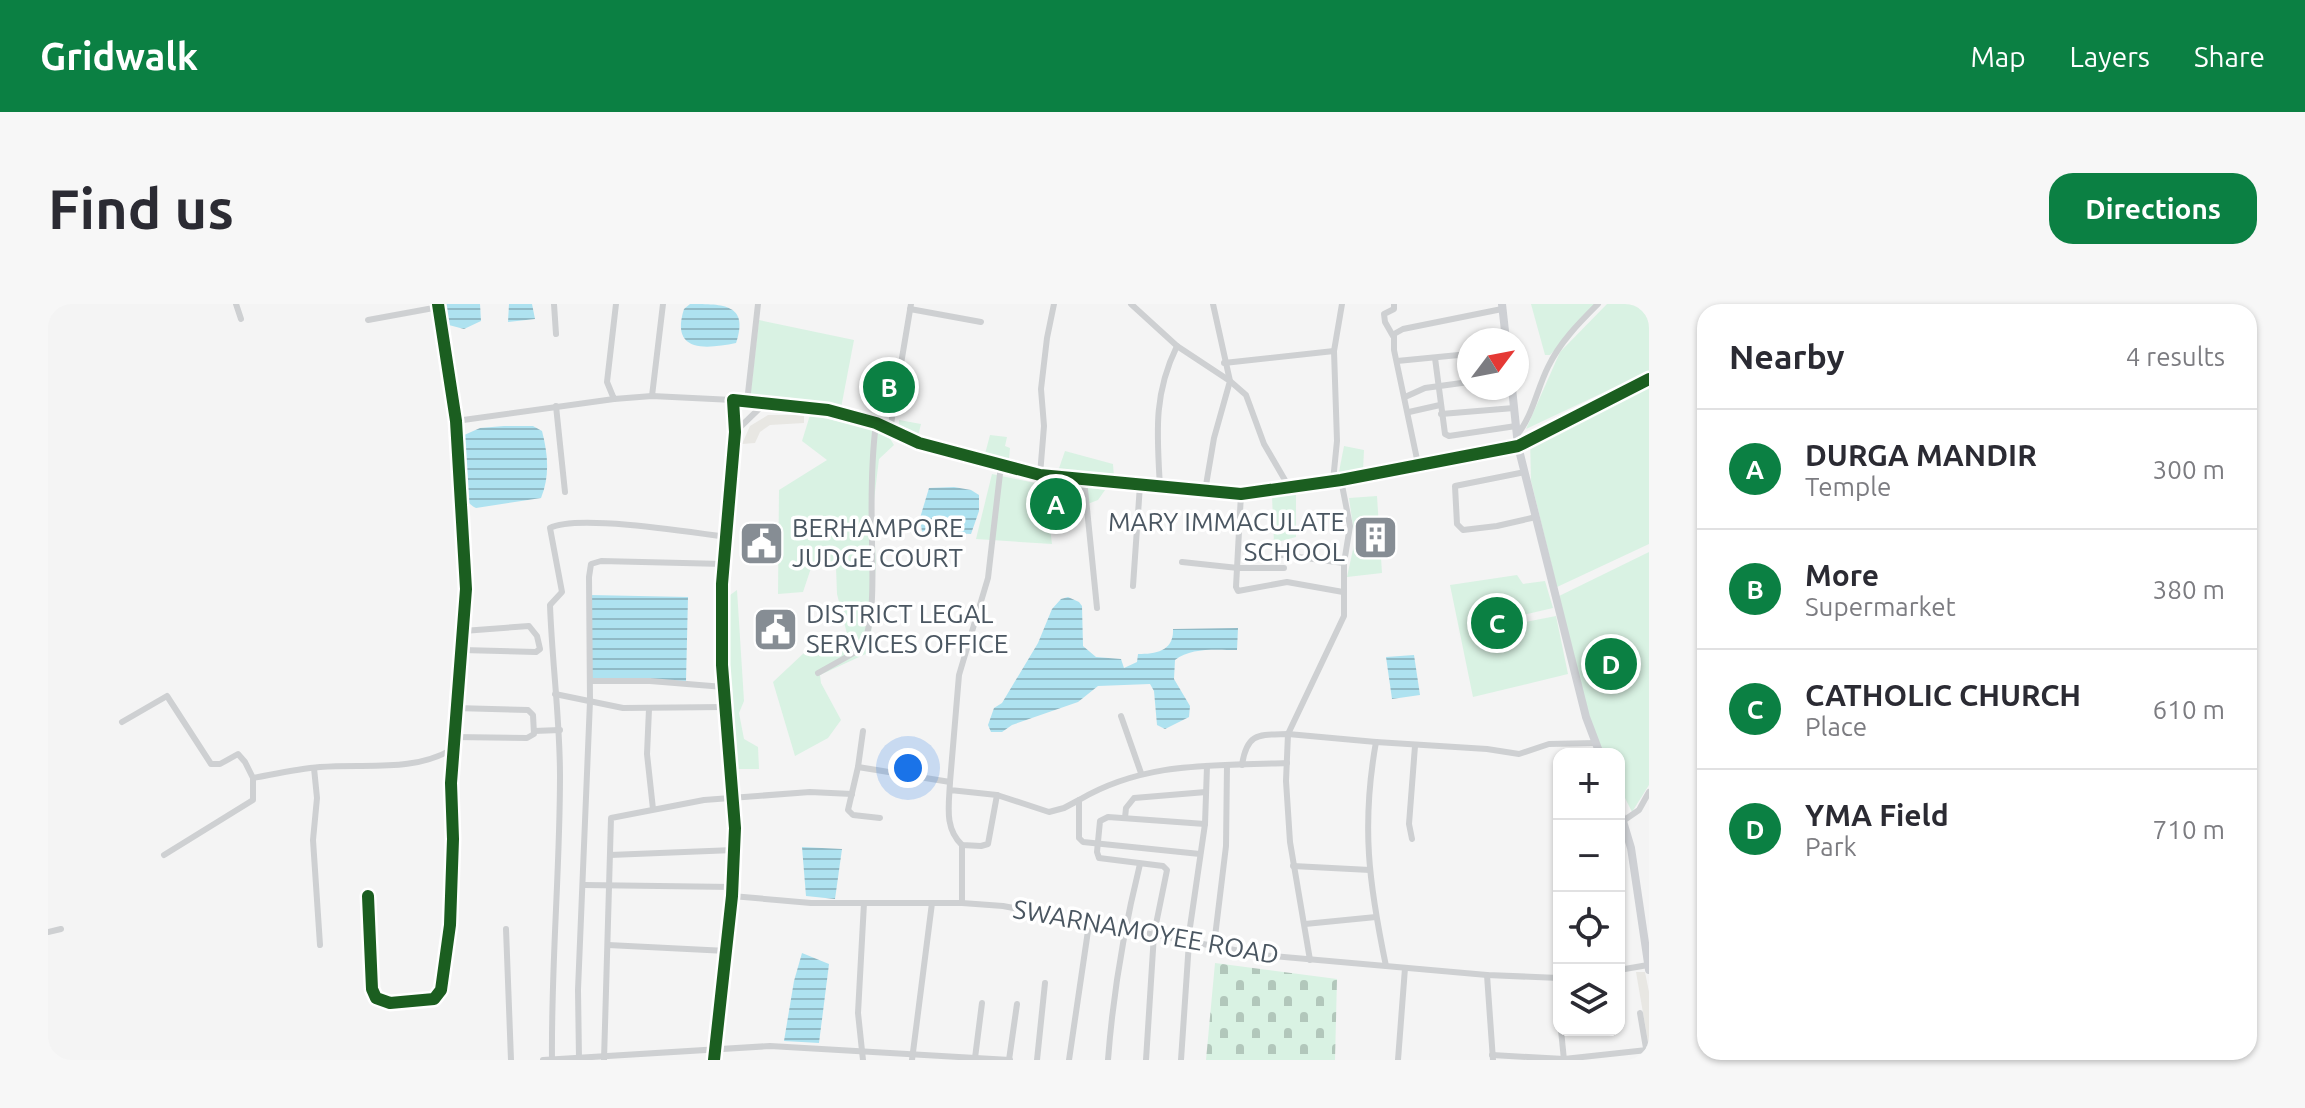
<!DOCTYPE html>
<meta charset="utf-8">
<style>
body{margin:0;font-family:Ubuntu,sans-serif;background:#f7f7f7;color:#2b2b33}
.controls{position:absolute;right:24px;bottom:24px;display:grid;overflow:hidden;border-radius:16px;box-shadow:0 2px 6px #0004}
.controls button{width:72px;height:72px;display:grid;place-items:center;padding:0;border:0;border-bottom:2px solid #e1e1e2;background:#fff;color:#2b2b33;font:40px sans-serif}
.compass{position:absolute;left:1409px;top:24px;width:72px;height:72px;border-radius:50%;background:#fff;box-shadow:0 2px 6px #0004;rotate:58deg}
.you{position:absolute;left:860px;top:464px;width:28px;height:28px;margin:-20px;border:6px solid #fff;border-radius:50%;background:#1a73e8;box-shadow:0 0 0 12px #1a73e833}
.badge{display:grid;place-items:center;width:52px;height:52px;border-radius:50%;background:#0b8043;color:#fff;font-size:26px;font-weight:700}
.pin{position:absolute;translate:-50% -50%;border:4px solid #fff;box-shadow:0 2px 8px #0006}
.list{margin:0;padding:0;list-style:none}
h2{display:flex;justify-content:space-between;align-items:center;height:104px;margin:0;padding:0 32px;font-size:34px}
h2 small{font-size:26px;font-weight:400;color:#7c7c81}
.list li{display:grid;grid-template-columns:52px 1fr auto;gap:24px;align-items:center;box-sizing:border-box;height:120px;padding:0 32px;border-top:2px solid #e1e1e2}
.list b{display:block;font-size:30px;white-space:nowrap}
.list p{margin:0;font-size:26px;white-space:nowrap;color:#7c7c81}
.list em{font-size:26px;font-style:normal;color:#7c7c81}
.icon{flex:none;width:44px;height:44px;fill:none;stroke:currentColor;stroke-width:2;stroke-linecap:round;stroke-linejoin:round}
.map{position:relative;flex:none;width:1601px;height:756px;overflow:hidden;border-radius:24px}
header{display:flex;align-items:center;gap:48px;box-sizing:border-box;height:112px;padding:0 40px;background:#0b8043;color:#fff}
header strong{font-size:38px}
nav{display:flex;gap:44px;margin-inline-start:auto;font-size:28px}
.intro{display:flex;align-items:center;justify-content:space-between;box-sizing:border-box;height:192px;padding:0 48px}
h1{margin:0;font-size:56px}
.button{padding:20px 36px;border-radius:24px;background:#0b8043;color:#fff;font-size:28px;font-weight:700}
main{display:flex;gap:48px;padding:0 48px}
aside{flex:1;background:#fff;border-radius:24px;box-shadow:0 2px 6px #0004}
.map>svg:first-child{display:block}
.commercial{fill:#e8e7e3}
.green{fill:#d9f2e3}
.cemetery{fill:url(#cemetery-stones)}
.water{fill:url(#water-rules)}
.lines{fill:none;stroke-linecap:round;stroke-linejoin:round}
.street{stroke:#ced0d2;stroke-width:6}
.secondary{stroke:#ced0d4;stroke-width:8}
.cycleway-casing{stroke:#fff;stroke-width:17}
.cycleway{stroke:#1b5e20;stroke-width:12}
.labels{text-anchor:middle;stroke-width:7;stroke-linejoin:round;paint-order:stroke}
.poi-label{font-size:26px;fill:#4a5661;stroke:#fff;text-anchor:start}
.street-label{font-size:26px;fill:#4a5661;stroke:#fff}
</style>
<header>
<strong>Gridwalk</strong>
<nav><a>Map</a><a>Layers</a><a>Share</a></nav>
</header>
<div class="intro"><h1>Find us</h1><a class="button">Directions</a></div>
<main>
<div class="map">
<svg width="1601" height="756" viewBox="0 0 1601 756">
<defs>
<pattern id="cemetery-stones" width="16" height="16" patternUnits="userSpaceOnUse" patternTransform="scale(2)"><rect width="16" height="16" fill="#d9f2e3"/><path d="M2 7V4a2 2 0 0 1 4 0v3zM10 15v-3a2 2 0 0 1 4 0v3z" fill="#b2c7bb"/></pattern>
<pattern id="water-rules" width="6" height="5" patternUnits="userSpaceOnUse" patternTransform="scale(2)"><rect width="6" height="5" fill="#aee2f0"/><path d="M0 2.5h6" fill="none" stroke="#90bac6"/></pattern>
</defs>
<rect width="100%" height="100%" fill="#f4f4f4"/>
<!-- commercial -->
<g class="commercial">
<path d="M720,111h36v8l-34,2 -10,7 -5,11 -13,1 8,-18z"/>
<path d="M1588,668h9l4,20v56z"/>
</g>
<!-- green -->
<g class="green">
<path d="M1483,0h69l-50,51h-5z"/>
<path d="M1559,0h42v67l-123,58 34,-77z"/>
<path d="M711,16l95,20 -13,68 -69,-4 -22,-6z"/>
<path d="M1601,75v165l-92,43 -26,-106 -1,-44z"/>
<path d="M762,111l76,17 8,13 -15,14 -6,49 3,55 -6,89 -50,23 1,8 20,37 -13,18 -33,18 -22,-74 32,-30 43,-14 -11,-44 -1,-27 -25,1 -8,24 -25,2 1,-104 48,-30 -25,-19z"/>
<path d="M851,116l22,4 -4,16 -19,-5z"/>
<path d="M942,131l17,2 -2,9 5,2 -1,11 -24,-5z"/>
<path d="M1296,142l20,4 -1,21 -25,6z"/>
<path d="M1017,147l48,13 1,13 -57,-3z"/>
<path d="M944,170l53,11 7,59 -76,-5z"/>
<path d="M1011,179l46,7 -7,10 -31,12z"/>
<path d="M1248,189v44l-22,6 -2,-47z"/>
<path d="M1329,192l5,77 -35,4 8,-37 -6,-42z"/>
<path d="M1601,248v233l-17,27 -13,-26v-32h-16l-17,-37 -31,-119z"/>
<path d="M1469,271l6,9 22,-3 8,27 -34,8 -3,-15 -19,6 -4,-9 -17,5c-3,17 -1,29 7,44l18,-3 6,-7 14,-2 -1,-12 36,-7 12,58 -95,23 -23,-112z"/>
<path d="M689,286l7,111 -5,12 5,26 14,8 1,22h-27l-7,-104 1,-67z"/>
</g>
<!-- cemetery -->
<path class="cemetery" d="M1167,659l122,16 -2,81h-129z"/>
<!-- water -->
<g class="water">
<path d="M393,0h39l1,17 -17,8 -19,-5z"/>
<path d="M461,0h23l3,15 -27,3z"/>
<path d="M642,0c34,0 59,0 46,39 -30,6 -66,10 -52,-34z"/>
<path d="M456,122h29l9,5c6,23 8,45 -1,67l-65,10c-23,-11 -20,-51 -14,-72l18,-8z"/>
<path d="M906,183l17,3 8,5v16l-8,23 -49,-2 -2,-14 9,-30z"/>
<path d="M542,291l98,2 -2,84 -95,1z"/>
<path d="M1020,293l11,5 3,4 1,40 13,11 25,2 3,9 13,-6 1,-8c18,0 36,-3 35,-25l65,-1 -1,22c-20,0 -46,-3 -62,10l-1,19 16,27 -1,11 -24,12 -8,-4 -3,-34 -4,-7 -52,2 -20,16 -66,23 -10,7h-11l-3,-7 6,-17 8,-5 36,-60 14,-34 9,-10z"/>
<path d="M1366,351l6,40 -28,4 -6,-42z"/>
<path d="M754,543l40,2 -7,50 -29,-3z"/>
<path d="M754,649l27,11 -10,79 -35,-2 10,-60z"/>
</g>
<g class="lines">
<!-- street -->
<g class="street">
<path d="M188,0l5,15"/>
<path d="M506,0l2,30"/>
<path d="M568,0l-9,78 7,17 38,-3 81,4"/>
<path d="M1083,0l46,42 53,35 -16,57 -9,53"/>
<path d="M1165,0l17,77 16,14 18,49 25,43"/>
<path d="M862,5l71,13"/>
<path d="M320,16l71,-13"/>
<path d="M1345,32l-8,-14 -1,-8 10,-5v-5"/>
<path d="M1387,54l10,76 4,2 67,-10"/>
<path d="M1349,57l72,-7"/>
<path d="M1176,59l110,-12"/>
<path d="M604,92l11,-92"/>
<path d="M1357,93l20,-9 44,-6"/>
<path d="M699,98l11,-98"/>
<path d="M508,102l9,86"/>
<path d="M1361,108l31,-7"/>
<path d="M1393,110l73,-6"/>
<path d="M408,117l158,-22"/>
<path d="M842,126l21,-126"/>
<path d="M687,128l28,-27"/>
<path d="M1469,131c16,-20 20,-46 31,-68 12,-25 31,-44 50,-63"/>
<path d="M1370,160l-24,-114v-16l9,-5 99,-20"/>
<path d="M1477,168l-70,14 2,38 6,6 34,-4 39,-9"/>
<path d="M992,171l4,-49 -3,-37 6,-51 7,-34"/>
<path d="M1036,175l13,129"/>
<path d="M1293,176l9,46 -6,37v53l-56,118 88,8"/>
<path d="M1285,177l4,-40 -3,-90 8,-47"/>
<path d="M1112,183c-3,-53 -7,-92 17,-141"/>
<path d="M1193,190l-5,93 2,4 49,-9 56,10"/>
<path d="M1227,250l69,9"/>
<path d="M1134,258l56,6h46"/>
<path d="M1085,282l7,-101"/>
<path d="M414,346l74,2 4,-3 -3,-13 -8,-10 -66,5"/>
<path d="M770,369l43,-24c15,-26 11,-80 11,-109 -1,-40 -1,-78 4,-117"/>
<path d="M542,377h60l74,6"/>
<path d="M507,390l68,14 102,-1"/>
<path d="M601,405l-2,45 6,55"/>
<path d="M1073,412l20,57"/>
<path d="M74,418l45,-26 44,68h9l18,-10 7,8 8,16"/>
<path d="M486,427l26,-1"/>
<path d="M815,427l-5,36 -10,43 5,5 27,3"/>
<path d="M406,433l73,1 7,-4 -1,-19 -5,-5 -73,-2"/>
<path d="M1194,461c5,-33 17,-30 46,-31l-2,47 4,61 20,118"/>
<path d="M810,463l92,15"/>
<path d="M266,464l3,30 -4,42 7,105"/>
<path d="M902,486l47,5 -9,49 -7,2 -19,-1c-18,-17 -13,-40 -12,-63l9,-107 29,-97 13,-113"/>
<path d="M949,491l52,17 15,-4 15,-8"/>
<path d="M1077,514l1,-10 8,-10 72,-6"/>
<path d="M1575,517l16,-11 10,-18"/>
<path d="M1364,535l-3,-15 6,-78"/>
<path d="M1152,550l-117,-12 -4,-4v-38c66,-39 134,-34 208,-37"/>
<path d="M116,551l89,-55v-22c22,-4 44,-9 67,-11 46,-4 91,6 133,-18"/>
<path d="M562,551l124,-5"/>
<path d="M1245,562l77,4"/>
<path d="M536,581l149,2"/>
<path d="M320,592l4,93 4,9 14,5 44,-4 7,-9 9,-65 3,-86 -2,-56 15,-194 -10,-168 -18,-117"/>
<path d="M684,592l79,7h151l41,3 258,49 226,20 72,3"/>
<path d="M914,599v-58"/>
<path d="M1257,620l71,-7"/>
<path d="M458,625l5,131"/>
<path d="M0,628l13,-3"/>
<path d="M560,641l119,6"/>
<path d="M1166,641l12,-99 1,-81"/>
<path d="M1338,662c-17,-82 -25,-140 -10,-224l111,7 32,5 30,-10 47,-1"/>
<path d="M1571,666l29,-5"/>
<path d="M1439,671l6,85"/>
<path d="M1592,709l8,47"/>
<path d="M1513,726l3,30"/>
<path d="M1444,751l72,4 83,-9"/>
<path d="M927,754l7,-55"/>
<path d="M504,755c-1,-95 8,-188 8,-283 0,-57 -8,-114 -10,-171l12,-13 -12,-64c26,-14 141,4 176,9"/>
<path d="M531,755l-1,-69 12,-289 -1,-124 2,-13 10,-3 123,3"/>
<path d="M495,756l227,-14 240,14"/>
<path d="M556,756l7,-242 93,-18 106,-8 42,2"/>
<path d="M666,756l18,-164 3,-68 -13,-163v-81l13,-152 -2,-32 95,10 48,13 43,20 121,32 201,19 100,-14 177,-34 131,-67"/>
<path d="M815,756l-5,-47 6,-110"/>
<path d="M864,756l20,-157"/>
<path d="M961,756l8,-56"/>
<path d="M989,756l8,-77"/>
<path d="M1021,756l20,-136"/>
<path d="M1060,756c5,-67 16,-131 32,-196"/>
<path d="M1098,756l8,-126 13,-64 -4,-4 -64,-8 -2,-6 3,-31 8,-4 97,7"/>
<path d="M1133,756l9,-133 15,-103 2,-58"/>
<path d="M1350,756l7,-92"/>
</g>
<!-- secondary -->
<g class="secondary">
<path d="M1454,0l4,36"/>
<path d="M1464,84l6,58 68,271 14,37"/>
<path d="M1571,504l12,40 18,122"/>
</g>
<defs>
<g id="cycleway">
<path d="M320,592l4,93 4,9 14,5 44,-4 7,-9 9,-65 3,-86 -2,-56 15,-194 -10,-168 -18,-117"/>
<path d="M666,756l18,-164 3,-68 -13,-163v-81l13,-152 -2,-32 95,10 48,13 43,20 121,32 201,19 100,-14 177,-34 131,-67"/>
</g>
</defs>
<!-- cycleway casing -->
<use href="#cycleway" class="cycleway-casing"/>
<!-- cycleway -->
<use href="#cycleway" class="cycleway"/>
</g>
<!-- icons -->
<defs>
<symbol id="building-square" viewBox="-11 -11 22 22"><rect x="-9" y="-9" width="18" height="18" rx="4" fill="#868d94" stroke="#fff"/><path d="M-4-6H4V6H1V3H-1V6H-4ZM-2.5-4.3h1.7v1.8h-1.7ZM.8-4.3h1.7v1.8H.8ZM-2.5-1h1.7V.8h-1.7ZM.8-1h1.7V.8H.8Z" fill="#fff"/></symbol>
<symbol id="civic-square" viewBox="-11 -11 22 22"><rect x="-9" y="-9" width="18" height="18" rx="4" fill="#868d94" stroke="#fff"/><path d="M-.6-6.5H3V-4.5H.6V-3L4-1V1h2V6H-6V1h2V-1L-.6-3ZM-1.2 2.5V6h2.4V2.5Z" fill="#fff"/></symbol>
</defs>
<g fill-rule="evenodd">
<use href="#building-square" x="1302" y="208" width="51" height="51"/>
<use href="#civic-square" x="688" y="214" width="51" height="51"/>
<use href="#civic-square" x="702" y="300" width="51" height="51"/>
</g>
<g class="labels">
<!-- poi labels -->
<g class="poi-label">
<text x="1297" y="227" text-anchor="end">MARY IMMACULATE<tspan x="1297" dy="30">SCHOOL</tspan></text>
<text x="744" y="233">BERHAMPORE<tspan x="744" dy="30">JUDGE COURT</tspan></text>
<text x="758" y="319">DISTRICT LEGAL<tspan x="758" dy="30">SERVICES OFFICE</tspan></text>
</g>
<!-- street labels -->
<g class="street-label">
<text transform="translate(1098 628) rotate(10)" y="9">SWARNAMOYEE ROAD</text>
</g>
</g>
</svg>
<div class="controls">
<button>+</button>
<button>−</button>
<button><svg class="icon" aria-label="locate" viewBox="0 0 24 24"><circle cx="12" cy="12" r="6"/><path d="M12 2v4M12 18v4M2 12h4M18 12h4"/></svg></button>
<button><svg class="icon" aria-label="layers" viewBox="0 0 24 24"><path d="M12 4l9 5-9 5-9-5zM3 14l9 5 9-5"/></svg></button>
</div>
<svg class="compass" viewBox="-18 -18 36 36"><path d="M0-13l5 13h-10z" fill="#e53935"/><path d="M0 13l5-13h-10z" fill="#7c7c81"/></svg>
<div class="you"></div>
<div class="pin badge" style="left:1008px;top:200px">A</div>
<div class="pin badge" style="left:841px;top:83px">B</div>
<div class="pin badge" style="left:1449px;top:319px">C</div>
<div class="pin badge" style="left:1563px;top:360px">D</div>
</div>
<aside>
<h2>Nearby<small>4 results</small></h2>
<ul class="list">
<li><span class="badge">A</span><div><b>DURGA MANDIR</b><p>Temple</p></div><em>300 m</em></li>
<li><span class="badge">B</span><div><b>More</b><p>Supermarket</p></div><em>380 m</em></li>
<li><span class="badge">C</span><div><b>CATHOLIC CHURCH</b><p>Place</p></div><em>610 m</em></li>
<li><span class="badge">D</span><div><b>YMA Field</b><p>Park</p></div><em>710 m</em></li>
</ul>
</aside>
</main>
